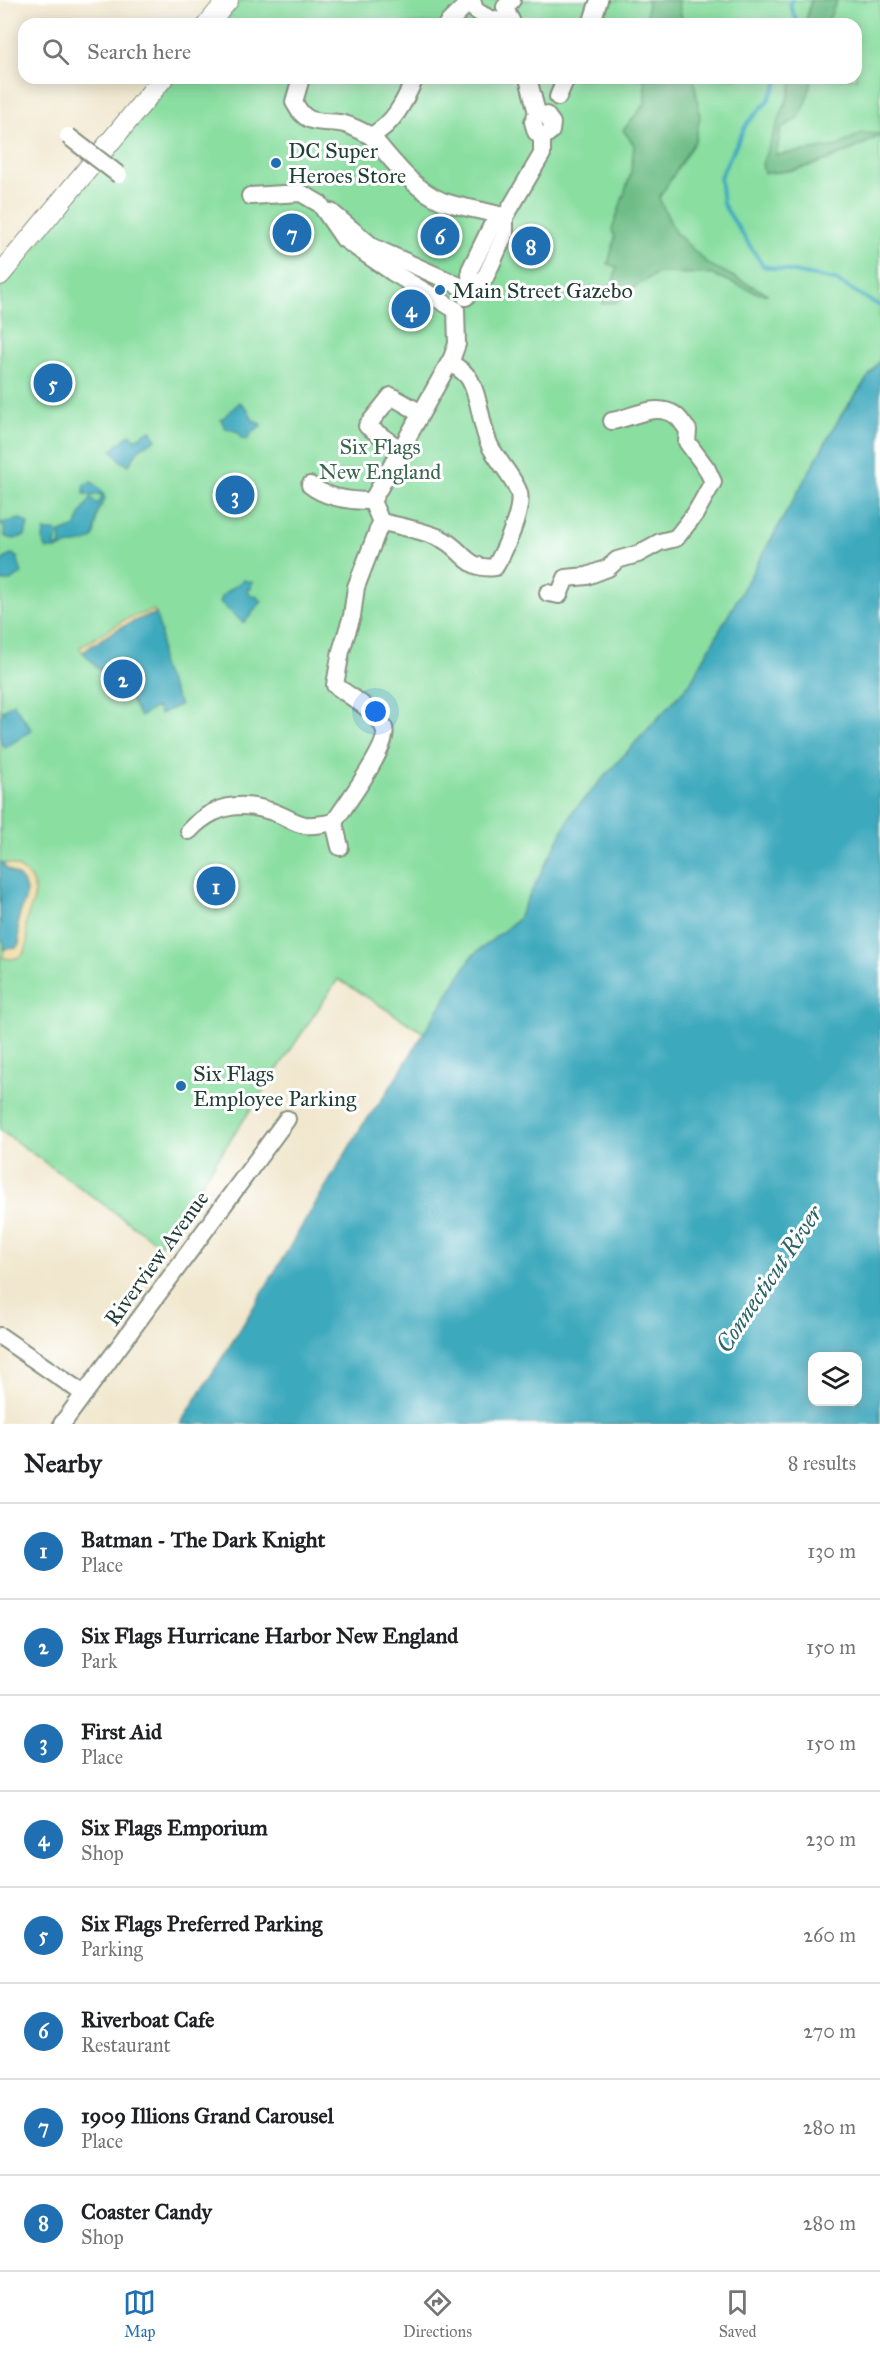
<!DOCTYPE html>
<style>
body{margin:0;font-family:"IM FELL Great Primer",serif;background:#f2f2f2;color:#202124}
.controls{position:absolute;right:18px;bottom:18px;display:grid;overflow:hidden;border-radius:12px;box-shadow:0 3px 15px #0003}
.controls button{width:54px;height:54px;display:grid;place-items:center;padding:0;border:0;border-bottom:2px solid #e0e0e0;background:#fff;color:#202124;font:30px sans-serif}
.you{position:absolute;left:376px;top:712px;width:21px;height:21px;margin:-15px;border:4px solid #fff;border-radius:50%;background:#1a73e8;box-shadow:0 0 0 9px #1a73e833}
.badge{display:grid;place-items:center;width:39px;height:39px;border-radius:50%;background:#1f6fb2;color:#fff;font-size:20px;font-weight:700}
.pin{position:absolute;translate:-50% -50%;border:3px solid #fff;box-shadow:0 2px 6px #0006}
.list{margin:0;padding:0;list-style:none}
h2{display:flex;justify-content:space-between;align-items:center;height:78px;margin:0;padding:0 24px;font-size:26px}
h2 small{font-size:20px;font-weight:400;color:#757577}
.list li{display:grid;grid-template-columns:39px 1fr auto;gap:18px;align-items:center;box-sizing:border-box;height:96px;padding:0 24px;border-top:2px solid #e0e0e0}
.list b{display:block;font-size:22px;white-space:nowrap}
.list p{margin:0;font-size:20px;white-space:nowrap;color:#757577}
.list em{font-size:20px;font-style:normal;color:#757577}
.icon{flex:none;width:33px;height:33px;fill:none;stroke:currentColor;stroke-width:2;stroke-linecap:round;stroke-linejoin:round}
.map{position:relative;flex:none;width:880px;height:1424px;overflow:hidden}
.search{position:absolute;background:#fff;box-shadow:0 3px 15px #0003;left:18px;right:18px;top:18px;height:66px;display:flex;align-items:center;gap:15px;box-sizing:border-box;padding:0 21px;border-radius:18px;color:#757577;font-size:22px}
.sheet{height:846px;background:#fff}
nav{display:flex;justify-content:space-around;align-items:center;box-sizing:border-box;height:84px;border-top:2px solid #e0e0e0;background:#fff;font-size:16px;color:#757577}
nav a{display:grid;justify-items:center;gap:3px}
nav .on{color:#1f6fb2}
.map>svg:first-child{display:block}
.green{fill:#89dea0;stroke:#548e6a;stroke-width:1.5}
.forest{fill:#6ebd86;stroke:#467d5d;stroke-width:1.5}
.sand{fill:#eeda9e;stroke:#868c69;stroke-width:1.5}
.water{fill:#3ea9bd;stroke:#2e7378;stroke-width:1.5;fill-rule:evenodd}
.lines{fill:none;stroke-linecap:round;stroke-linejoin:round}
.stream{stroke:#3ea9bd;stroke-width:4}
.minor-casing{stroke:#889281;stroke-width:20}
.major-casing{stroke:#889281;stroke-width:22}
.minor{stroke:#fff;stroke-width:16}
.major{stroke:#fff;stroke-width:20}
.minor-bridge-casing{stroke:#889281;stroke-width:20;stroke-linecap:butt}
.minor-bridge{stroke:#fff;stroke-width:16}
.poi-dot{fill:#1f6fb2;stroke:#fff;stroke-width:2}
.labels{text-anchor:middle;stroke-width:6;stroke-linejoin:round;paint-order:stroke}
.poi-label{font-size:22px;fill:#1f3d34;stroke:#fff;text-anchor:start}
.park-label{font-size:22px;fill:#3a654f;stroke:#fff}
.street-label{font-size:22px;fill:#1f3d34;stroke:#fff}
.water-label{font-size:24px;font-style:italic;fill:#2a6364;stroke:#fff}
</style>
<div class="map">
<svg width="880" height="1424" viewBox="0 0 880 1424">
<rect width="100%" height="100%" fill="#fff"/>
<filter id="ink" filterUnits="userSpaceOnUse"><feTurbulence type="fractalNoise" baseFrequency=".0167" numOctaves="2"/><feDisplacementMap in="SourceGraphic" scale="12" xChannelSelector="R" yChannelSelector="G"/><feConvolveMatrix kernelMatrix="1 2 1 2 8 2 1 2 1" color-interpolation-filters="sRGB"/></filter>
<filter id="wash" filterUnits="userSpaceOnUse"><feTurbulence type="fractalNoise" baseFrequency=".008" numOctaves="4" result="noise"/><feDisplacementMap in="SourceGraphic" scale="24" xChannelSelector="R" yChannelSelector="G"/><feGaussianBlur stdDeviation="1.35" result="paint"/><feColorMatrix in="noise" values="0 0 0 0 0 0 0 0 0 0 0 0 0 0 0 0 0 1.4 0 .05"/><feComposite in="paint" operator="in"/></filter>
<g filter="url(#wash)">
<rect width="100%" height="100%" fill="#f1e7ce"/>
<!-- green -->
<path class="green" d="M241,0h639v360l-40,57 -150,266 -117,128 -56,109 -45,36 -48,77 -86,-54 -178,266 -160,-115v-841l175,-211h681v-54h-635z"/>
<!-- forest -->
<g class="forest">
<path d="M648,0h30l5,24h-37z"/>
<path d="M811,0h26l-10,24h-22z"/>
<path d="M640,78h54l6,39 -5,24 -36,57 16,34 33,32 60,30h-8l-49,-20 -54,-1 -30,19 -10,10 -15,2 7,-19h3l5,-18 -9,-3 7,-26 -3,-8 19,-57 3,-28 -11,-15 22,-26v-24z"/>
<path d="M793,78h19l-6,25 -7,15 -18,10 -5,27 62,-9 24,-13 18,1v2c-36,18 -75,37 -116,37l-2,-9 27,-70z"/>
</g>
<!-- sand -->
<g class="sand">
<path d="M154,610l2,4c-27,6 -50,22 -73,38l-4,-4 47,-29z"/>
<path d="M4,863c18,2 33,16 30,35 -2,10 -8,17 -8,27 0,10 4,19 -2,28 -5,7 -14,6 -21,5l1,-9 12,-1 4,-5c-1,-7 -3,-13 -2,-20 1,-13 12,-30 4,-42 -4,-8 -13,-9 -18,-15z"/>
</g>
<!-- water -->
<g class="water">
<path d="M880,360v1064h-700l58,-91 124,-207 24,-32 86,-138 45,-36 56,-109 117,-128 150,-266zM812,1356h46v46h-46z"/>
<path d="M240,402l8,8 5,10 9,5 -11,8 -4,7 -6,-2 -3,-6 -13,-4 -4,-8z"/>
<path d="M151,430l5,9 -18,11 -9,15 -7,-3 -10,-12 18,-16 5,5z"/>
<path d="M92,482l10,9 3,8c-2,4 -5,8 -7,12 -7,24 6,30 -28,34 -9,2 -13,6 -23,4l-4,-7 1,-11h13l1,4 -4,11 5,1 2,-4 -1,-10 16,-6 4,-12 11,-17 6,6 5,-5 -1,-5 -9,2 -8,-2v-10z"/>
<path d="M21,519l7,5 -3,12 -11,3 -9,-2 -1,-10 -4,-4z"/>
<path d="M12,554l5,3 5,17 -12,7h-10v-19z"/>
<path d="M243,580l9,2 -1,7h-3l-1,2 6,6 3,-1 6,5 -17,21h-3l-22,-20 3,-7z"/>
<path d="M156,614l5,19v33l19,39 -20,9 -4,-7 -16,10 -16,-29 -27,-20 -14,-16c23,-16 46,-32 73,-38z"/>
<path d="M13,703l19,27 -27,18 -5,-7v-25l4,-3 -2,-2z"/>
<path d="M0,862l4,1v3c6,8 16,8 20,18 6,14 -4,24 -6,37 -1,9 4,19 -2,27l-12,1v-6l-4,-5z"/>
</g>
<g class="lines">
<!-- stream -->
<g class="stream">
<path d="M792,0l-2,5 8,19"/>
<path d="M780,78l-12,23 -21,22 -27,54 3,27 40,62 72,14 45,26"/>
</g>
</g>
</g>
<g filter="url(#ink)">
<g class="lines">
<defs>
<g id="minor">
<path d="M472,0l3,10c10,7 23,14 36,10"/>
<path d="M512,0l-7,7 7,17"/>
<path d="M447,24l24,-24"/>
<path d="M591,24l8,-24"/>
<path d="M301,78l-7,24c12,23 22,19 45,21 11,1 22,8 32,13 24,-13 33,-34 44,-58"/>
<path d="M558,97l8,-19"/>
<path d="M537,113l9,2 6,8 -1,8 -9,7"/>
<path d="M331,212l42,35 98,44 14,-13 20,-44v-17c-21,-7 -43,-9 -63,-16 -31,-13 -50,-42 -71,-65"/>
<path d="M466,297l5,-6 -1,-21 21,-43 14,-10 37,-63v-16l-6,-6 -3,-10 4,-9 -9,-35"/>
<path d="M400,449l-33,-23 24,-30 30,17"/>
<path d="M310,485c16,13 41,16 62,16"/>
<path d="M381,522c20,4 39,8 59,16 23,10 25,33 55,29 9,-15 28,-56 24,-74 -4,-14 -22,-33 -29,-47 -10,-21 -9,-46 -20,-66 -4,-8 -14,-13 -20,-18"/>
<path d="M548,593l11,2 7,-17 21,-2 21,-8 9,-8 21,-6 22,-12 16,-4 19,-24 18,-32 -6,-13 -20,-27 1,-12c-4,-4 -8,-12 -13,-15 -20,-13 -43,3 -63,6"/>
<path d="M334,822l6,25"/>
<path d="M189,831c22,-24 49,-31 81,-20 12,3 23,12 35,14 10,1 19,-1 29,-3 10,-15 57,-78 50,-94 -8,-18 -34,-31 -49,-43l6,-34 11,-35 4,-29 25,-65 -9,-21 80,-143 5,-14 -1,-34 -64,-38 -48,-33 -24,-35 -19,-11 -51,3"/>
<path d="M0,1336l84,58"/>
<path d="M62,1424l225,-305"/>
</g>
<g id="major">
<path d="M208,24l20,-24"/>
<path d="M0,275l163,-197"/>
</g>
</defs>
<!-- minor casing -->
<use href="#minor" class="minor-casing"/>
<!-- major casing -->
<use href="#major" class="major-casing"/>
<!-- minor -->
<use href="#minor" class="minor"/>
<!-- major -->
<use href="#major" class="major"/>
<defs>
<path id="minor-bridge" d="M68,136l51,39"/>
</defs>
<!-- minor-bridge casing -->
<use href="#minor-bridge" class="minor-bridge-casing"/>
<!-- minor-bridge -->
<use href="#minor-bridge" class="minor-bridge"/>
</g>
</g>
<!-- markers -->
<g class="poi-dot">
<circle cx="276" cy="163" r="6"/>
<circle cx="440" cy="290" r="6"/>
<circle cx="181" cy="1086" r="6"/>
</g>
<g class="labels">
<!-- poi labels -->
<g class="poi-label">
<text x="288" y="158">DC Super<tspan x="288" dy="25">Heroes Store</tspan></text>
<text x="452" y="298">Main Street Gazebo</text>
<text x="193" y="1081">Six Flags<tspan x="193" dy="25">Employee Parking</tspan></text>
</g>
<!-- park labels -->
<g class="park-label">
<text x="380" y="454">Six Flags<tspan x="380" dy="25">New England</tspan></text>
</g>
<!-- street labels -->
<g class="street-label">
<text transform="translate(156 1258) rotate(-54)" y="8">Riverview Avenue</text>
</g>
<!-- water labels -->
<g class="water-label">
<text transform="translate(769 1279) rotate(-56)" y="8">Connecticut River</text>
</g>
</g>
</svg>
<div class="controls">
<button><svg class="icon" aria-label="layers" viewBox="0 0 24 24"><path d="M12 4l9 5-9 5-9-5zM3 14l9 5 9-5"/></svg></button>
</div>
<div class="you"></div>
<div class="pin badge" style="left:216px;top:886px">1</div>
<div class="pin badge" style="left:123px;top:679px">2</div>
<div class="pin badge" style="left:235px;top:495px">3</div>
<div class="pin badge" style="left:411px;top:309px">4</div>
<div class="pin badge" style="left:53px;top:383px">5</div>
<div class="pin badge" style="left:440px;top:236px">6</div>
<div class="pin badge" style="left:292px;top:233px">7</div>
<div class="pin badge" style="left:531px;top:246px">8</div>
<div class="search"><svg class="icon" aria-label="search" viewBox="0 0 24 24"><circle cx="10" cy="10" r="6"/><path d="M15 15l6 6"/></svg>Search here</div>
</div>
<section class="sheet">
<h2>Nearby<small>8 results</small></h2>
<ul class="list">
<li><span class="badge">1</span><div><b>Batman - The Dark Knight</b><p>Place</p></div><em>130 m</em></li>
<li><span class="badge">2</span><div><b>Six Flags Hurricane Harbor New England</b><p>Park</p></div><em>150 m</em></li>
<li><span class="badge">3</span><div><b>First Aid</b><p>Place</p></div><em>150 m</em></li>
<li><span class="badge">4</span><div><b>Six Flags Emporium</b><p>Shop</p></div><em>230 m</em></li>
<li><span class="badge">5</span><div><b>Six Flags Preferred Parking</b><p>Parking</p></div><em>260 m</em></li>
<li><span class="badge">6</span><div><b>Riverboat Cafe</b><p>Restaurant</p></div><em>270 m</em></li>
<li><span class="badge">7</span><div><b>1909 Illions Grand Carousel</b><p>Place</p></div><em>280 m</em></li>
<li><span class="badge">8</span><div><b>Coaster Candy</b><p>Shop</p></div><em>280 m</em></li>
</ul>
</section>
<nav>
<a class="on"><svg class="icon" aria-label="map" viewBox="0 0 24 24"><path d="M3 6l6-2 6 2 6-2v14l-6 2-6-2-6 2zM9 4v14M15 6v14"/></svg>Map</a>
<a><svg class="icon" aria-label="directions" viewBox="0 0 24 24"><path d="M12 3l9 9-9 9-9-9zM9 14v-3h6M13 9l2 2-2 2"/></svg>Directions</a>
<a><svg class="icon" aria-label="saved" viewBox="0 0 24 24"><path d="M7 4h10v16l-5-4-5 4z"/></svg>Saved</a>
</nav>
